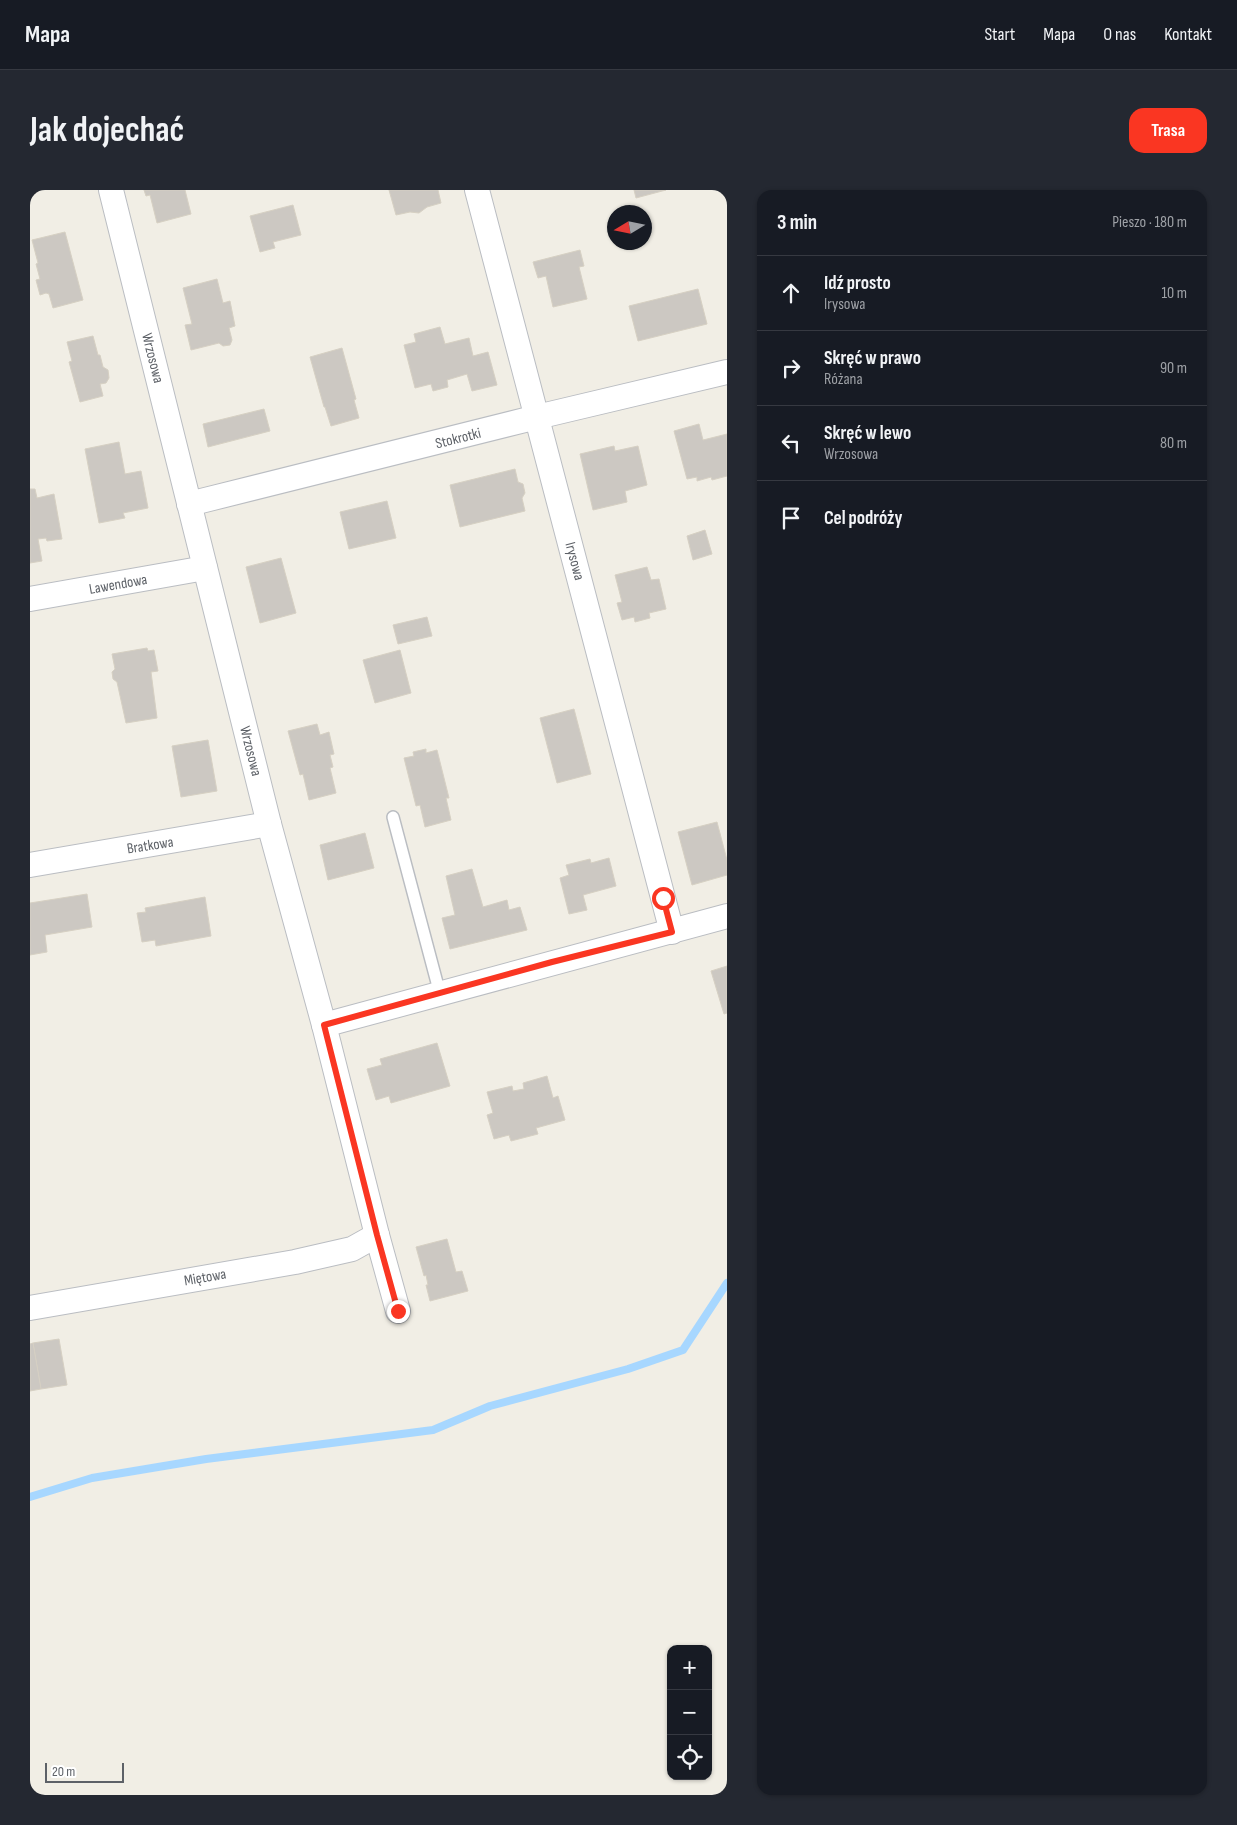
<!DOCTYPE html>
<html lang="pl">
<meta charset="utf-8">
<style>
body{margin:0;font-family:"Sofia Sans Condensed",sans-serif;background:#242831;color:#f1f3f6}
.controls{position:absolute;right:15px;bottom:15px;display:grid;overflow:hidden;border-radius:10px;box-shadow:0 1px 4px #0004}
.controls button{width:45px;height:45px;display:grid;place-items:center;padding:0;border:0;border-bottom:1px solid #363941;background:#171b24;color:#f1f3f6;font:25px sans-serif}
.compass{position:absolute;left:577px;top:15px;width:45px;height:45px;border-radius:50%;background:#171b24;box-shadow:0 1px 4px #0004;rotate:260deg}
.scale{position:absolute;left:15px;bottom:12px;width:79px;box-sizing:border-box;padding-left:5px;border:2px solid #5d6167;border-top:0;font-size:14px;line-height:18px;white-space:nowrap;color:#5d6167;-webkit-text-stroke:4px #fff;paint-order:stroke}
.stop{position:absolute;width:15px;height:15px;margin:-11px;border:4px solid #fa3622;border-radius:50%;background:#fff}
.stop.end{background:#fa3622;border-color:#fff;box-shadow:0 1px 5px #0008}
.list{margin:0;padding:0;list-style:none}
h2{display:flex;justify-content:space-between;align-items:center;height:65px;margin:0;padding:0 20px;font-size:21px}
h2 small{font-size:16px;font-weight:400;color:#9ea1a6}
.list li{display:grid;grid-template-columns:32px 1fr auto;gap:15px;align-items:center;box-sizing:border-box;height:75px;padding:0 20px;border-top:1px solid #363941}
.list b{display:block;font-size:19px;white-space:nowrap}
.list p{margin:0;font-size:16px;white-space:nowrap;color:#9ea1a6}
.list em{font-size:16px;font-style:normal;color:#9ea1a6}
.icon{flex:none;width:28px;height:28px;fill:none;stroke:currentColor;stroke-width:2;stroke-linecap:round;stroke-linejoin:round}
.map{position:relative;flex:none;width:697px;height:1605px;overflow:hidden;border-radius:15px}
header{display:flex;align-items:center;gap:30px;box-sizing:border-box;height:70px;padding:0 25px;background:#171b24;border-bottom:1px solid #363941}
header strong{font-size:24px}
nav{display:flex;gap:28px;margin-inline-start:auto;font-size:18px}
.intro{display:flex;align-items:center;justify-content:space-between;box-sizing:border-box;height:120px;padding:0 30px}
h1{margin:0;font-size:35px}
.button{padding:12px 22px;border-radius:15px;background:#fa3622;color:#fff;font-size:18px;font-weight:700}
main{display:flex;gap:30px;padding:0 30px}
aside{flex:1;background:#171b24;border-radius:15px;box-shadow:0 1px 4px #0004}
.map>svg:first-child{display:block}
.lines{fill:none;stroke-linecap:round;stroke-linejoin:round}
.stream{stroke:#a7d7ff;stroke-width:8}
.building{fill:#ccc8c2;stroke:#d6d0c3}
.lane-casing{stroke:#babdc2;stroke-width:14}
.street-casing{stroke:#babdc2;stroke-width:26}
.lane{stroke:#fff;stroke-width:11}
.street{stroke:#fff;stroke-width:24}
.route{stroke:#fa3622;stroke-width:6}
.labels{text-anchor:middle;stroke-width:4;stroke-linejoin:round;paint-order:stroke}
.street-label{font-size:15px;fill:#5d6167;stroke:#fff}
</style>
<header>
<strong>Mapa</strong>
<nav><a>Start</a><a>Mapa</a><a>O nas</a><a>Kontakt</a></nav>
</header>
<div class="intro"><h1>Jak dojechać</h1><a class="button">Trasa</a></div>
<main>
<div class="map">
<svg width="697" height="1605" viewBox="0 0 697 1605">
<rect width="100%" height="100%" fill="#f1eee5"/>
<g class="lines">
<!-- stream -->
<path class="stream" d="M0,1307l62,-19 114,-19 227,-29 57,-24 138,-37 55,-19 44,-67"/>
</g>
<!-- building -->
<g class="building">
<path d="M114,0h41l6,24 -34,9 -7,-28 -4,1z"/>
<path d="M359,0h49l3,13 -14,4 -8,6 -9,-1 -14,3z"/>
<path d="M604,0h32l-30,8z"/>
<path d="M263,15l8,30 -28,7 2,6 -15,4 -10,-36z"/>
<path d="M35,42l18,68 -30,8 -4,-14 -3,-1 -6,2 -4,-15 4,-1 -4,-15 2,-1 -6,-23z"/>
<path d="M550,60l4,16 -5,1 8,32 -34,8 -7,-31 -8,2 -5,-16z"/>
<path d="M187,89l6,24 7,-2 5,25 -6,2 3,12 -2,5 -7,1 -4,-3 -28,7 -6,-25 7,-1 -9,-36z"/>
<path d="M668,99l9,35 -69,17 -9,-35z"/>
<path d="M410,137l5,17 24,-6 4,18 15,-4 9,33 -25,6 -5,-17 -20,6 1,7 -15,4 -2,-7 -16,4 -11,-43 12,-3 -2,-8z"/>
<path d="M63,146l5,19h2l3,12 5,3 1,8 -3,5 -6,1 3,12 -23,6 -11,-40 3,-1 -5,-19z"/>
<path d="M312,158l14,51 -2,1 5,18 -28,8 -6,-19h-1l-14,-50z"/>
<path d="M234,219l6,22 -62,16 -5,-23z"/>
<path d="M669,234l4,16 24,-6v42l-15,4 -1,-3 -14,4v-4l-10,2 -13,-48z"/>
<path d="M89,252l6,32 16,-3 7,37 -25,5 2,5 -26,5 -14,-74z"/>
<path d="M584,256l1,5 23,-5 9,39 -22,6 2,11 -34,8 -13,-56z"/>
<path d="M485,279l3,13 5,2 2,9 -3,5 3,13 -65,16 -10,-42z"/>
<path d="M0,299h5l2,9 17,-4 8,45 -15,2 -1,-3 -8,1 4,22 -12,2z"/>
<path d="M357,311l9,37 -47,11 -9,-37z"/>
<path d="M675,340l7,24 -19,6 -6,-24z"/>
<path d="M251,368l15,55 -36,10 -14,-56z"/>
<path d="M617,377l4,13 8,-1 7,30 -17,4 1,5 -15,4 -1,-5 -12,3 -5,-17 5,-1 -7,-27z"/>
<path d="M397,427l5,19 -34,8 -5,-19z"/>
<path d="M117,458l1,3 6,-1 4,21 -7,1 6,46 -31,5 -9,-41 -4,-3 -1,-7 3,-3 -3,-15z"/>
<path d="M370,460l11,43 -36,10 -12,-43z"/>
<path d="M544,519l17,65 -34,9 -17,-65z"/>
<path d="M287,534l3,11 9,-3 5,22 -4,1 3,12 -3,1 6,25 -27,7 -6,-26 -3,1 -12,-44z"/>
<path d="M178,550l9,51 -36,6 -9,-51z"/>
<path d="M396,559v4l11,-3 12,48h-3l5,22 -26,7 -5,-22 -4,1 -12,-48 10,-2 -1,-4z"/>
<path d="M687,632l10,38v15l-35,10 -14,-53z"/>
<path d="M335,643l9,35 -46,12 -8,-35z"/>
<path d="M579,668l7,28 -33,9 4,15 -18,4 -9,-36 9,-3 -3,-10 24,-6 1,4z"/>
<path d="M442,679l11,38 24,-7 2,10 11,-3 7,23 -77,19 -8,-31 13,-3 -9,-39z"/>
<path d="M57,704l5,33 -47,8 2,17 -17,3v-52z"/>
<path d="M175,707l6,39 -55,10 -1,-6 -13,2 -5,-29 9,-1 -1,-4z"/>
<path d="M697,776v47l-3,1 -13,-43z"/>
<path d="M407,853l13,43 -59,17 -2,-7 -13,4 -9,-31 15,-4 -2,-6z"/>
<path d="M517,886l6,22 5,-2 7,24 -29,8 2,6 -27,7 -2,-6 -15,4 -7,-24 6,-2 -6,-21 25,-6 1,5 11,-2 -1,-6z"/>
<path d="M417,1049l9,33 6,-1 6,20 -38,10 -4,-16h2l-2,-10 -2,1 -8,-29z"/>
<path d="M29,1149l8,46 -26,4 -8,-46z"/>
<path d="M3,1153l8,46 -11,2v-47z"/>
</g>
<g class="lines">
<defs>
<path id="lane" d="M363,627l47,177"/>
<g id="street">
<path d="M81,0l158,634 55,201 53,210 21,76"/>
<path d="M447,0l195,742"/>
<path d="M159,314l348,-87 190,-45"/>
<path d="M0,409l175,-31"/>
<path d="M0,675l239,-41"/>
<path d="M294,835l403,-109"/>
<path d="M0,1118l265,-46 57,-13 25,-14"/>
</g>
</defs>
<!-- lane casing -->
<use href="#lane" class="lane-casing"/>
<!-- street casing -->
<use href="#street" class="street-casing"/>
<!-- lane -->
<use href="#lane" class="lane"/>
<!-- street -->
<use href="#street" class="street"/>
</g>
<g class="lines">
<!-- route -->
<path class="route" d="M368,1121l-21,-76 -53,-210 228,-63 120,-30 -9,-34"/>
</g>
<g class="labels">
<!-- street labels -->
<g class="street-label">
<text transform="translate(123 168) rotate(76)" y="5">Wrzosowa</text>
<text transform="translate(428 248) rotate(-14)" y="5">Stokrotki</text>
<text transform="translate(545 371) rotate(75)" y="5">Irysowa</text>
<text transform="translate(88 394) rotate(-10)" y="5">Lawendowa</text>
<text transform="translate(221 561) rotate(76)" y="5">Wrzosowa</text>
<text transform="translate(120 655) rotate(-9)" y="5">Bratkowa</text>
<text transform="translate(175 1087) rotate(-10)" y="5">Miętowa</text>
</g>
</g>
</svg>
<div class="controls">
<button>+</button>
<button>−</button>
<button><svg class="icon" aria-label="locate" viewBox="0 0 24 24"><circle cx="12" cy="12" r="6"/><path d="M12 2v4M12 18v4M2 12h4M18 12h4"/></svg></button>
</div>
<svg class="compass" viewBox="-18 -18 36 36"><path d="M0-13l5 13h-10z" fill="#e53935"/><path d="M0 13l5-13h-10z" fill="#9ea1a6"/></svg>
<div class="scale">20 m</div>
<div class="stop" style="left:633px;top:708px"></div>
<div class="stop end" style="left:368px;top:1121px"></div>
</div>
<aside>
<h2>3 min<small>Pieszo · 180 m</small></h2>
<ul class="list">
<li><svg class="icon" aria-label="ahead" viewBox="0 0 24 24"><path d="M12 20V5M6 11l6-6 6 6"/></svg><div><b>Idź prosto</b><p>Irysowa</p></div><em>10 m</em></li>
<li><svg class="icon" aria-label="right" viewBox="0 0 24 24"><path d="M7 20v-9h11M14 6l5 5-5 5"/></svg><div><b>Skręć w prawo</b><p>Różana</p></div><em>90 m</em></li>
<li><svg class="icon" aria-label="left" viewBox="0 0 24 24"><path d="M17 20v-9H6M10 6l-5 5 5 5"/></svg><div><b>Skręć w lewo</b><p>Wrzosowa</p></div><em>80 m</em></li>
<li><svg class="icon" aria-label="arrive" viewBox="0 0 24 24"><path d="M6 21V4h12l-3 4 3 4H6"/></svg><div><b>Cel podróży</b></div></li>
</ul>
</aside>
</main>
